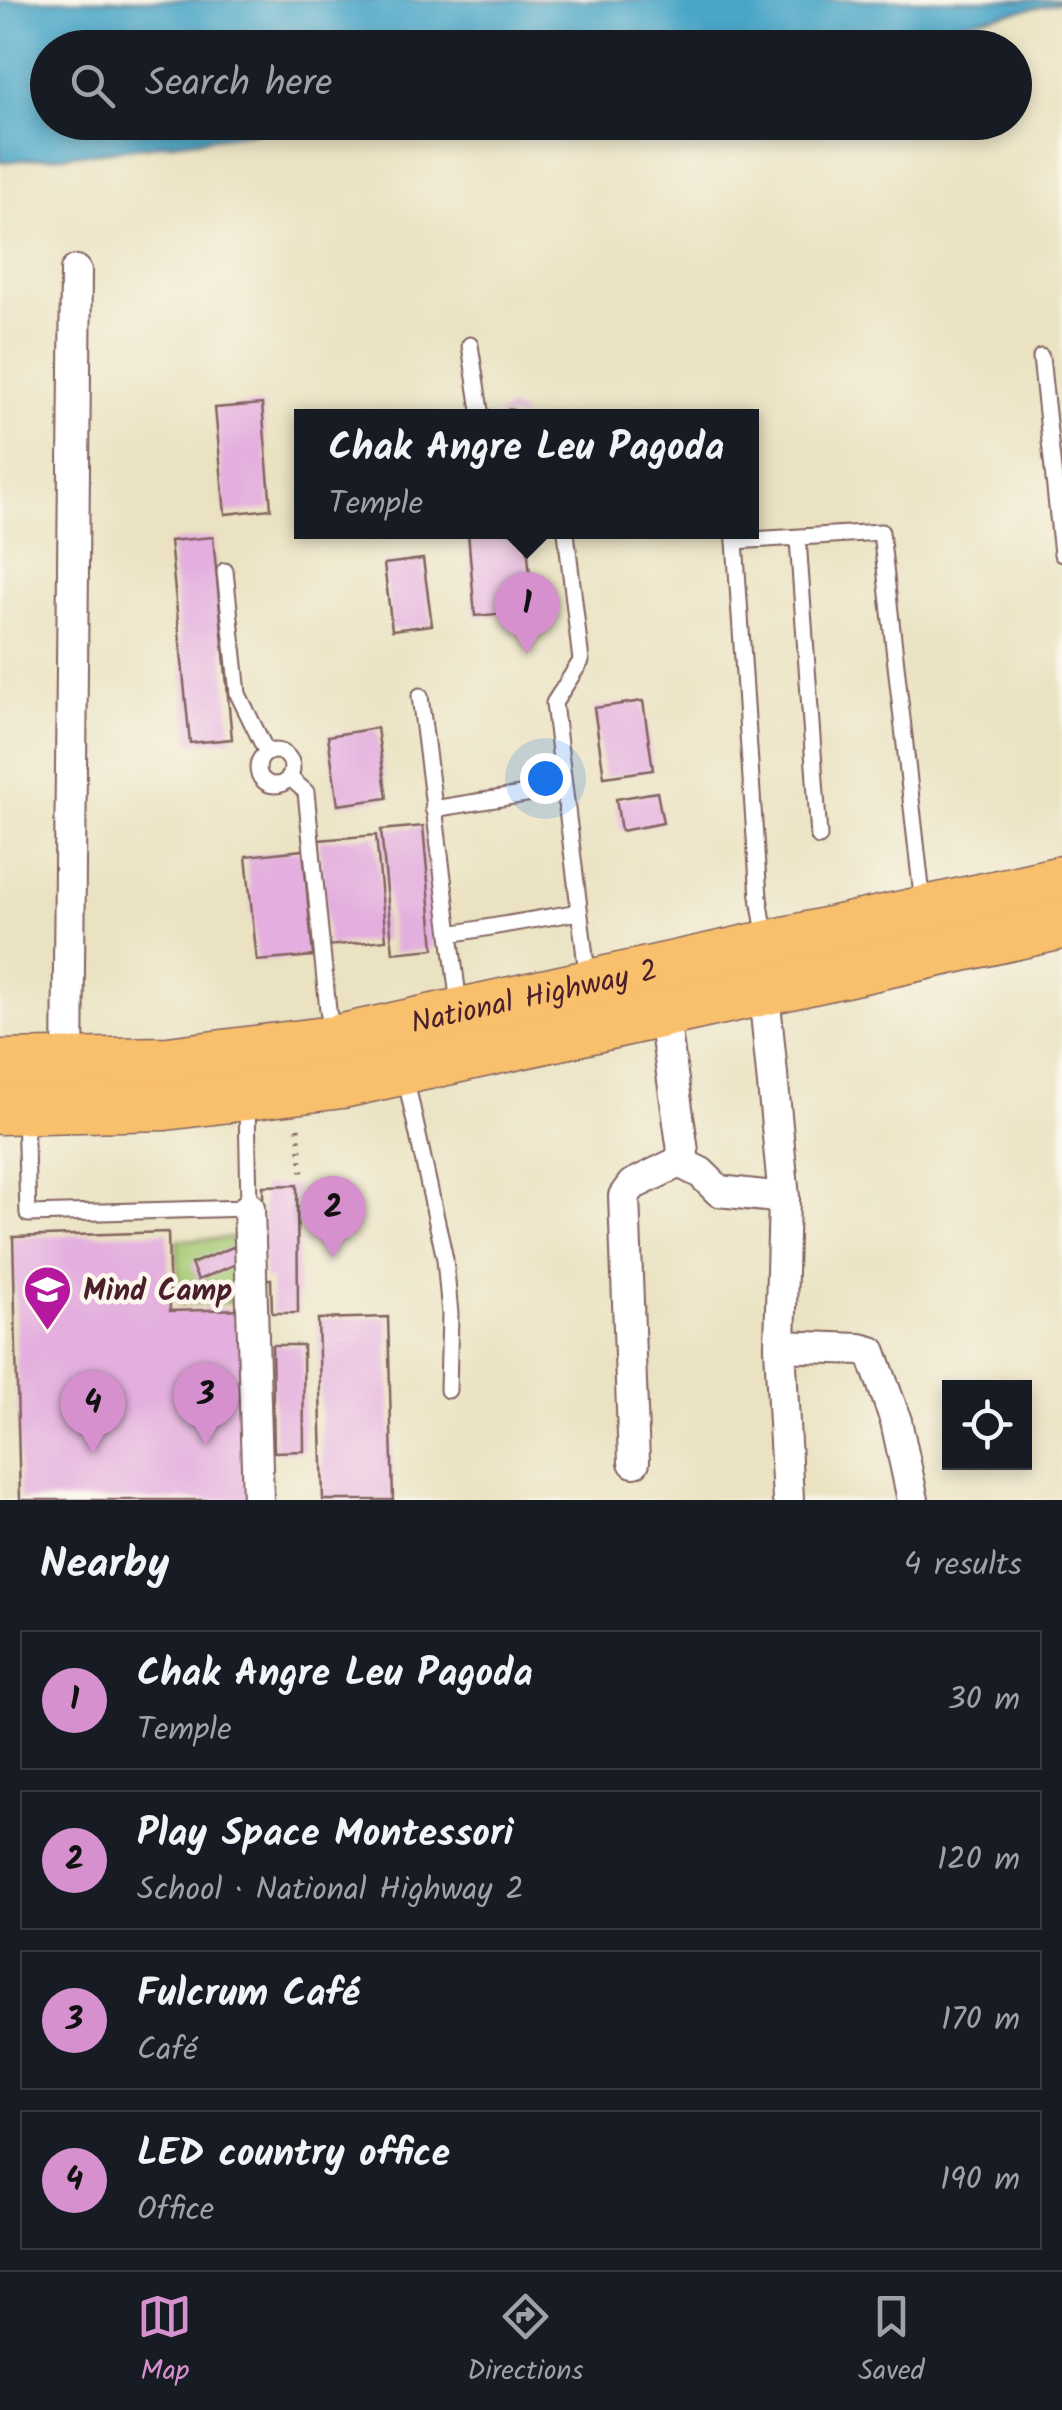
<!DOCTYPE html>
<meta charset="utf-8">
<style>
body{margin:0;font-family:Kalam,sans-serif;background:#20242c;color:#f1f3f6}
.controls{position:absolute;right:30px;bottom:30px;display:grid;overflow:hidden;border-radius:0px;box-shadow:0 5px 15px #0003}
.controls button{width:90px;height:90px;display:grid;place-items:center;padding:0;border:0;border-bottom:2px solid #363941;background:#171b24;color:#f1f3f6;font:50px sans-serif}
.you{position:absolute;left:545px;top:778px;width:35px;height:35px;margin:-25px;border:8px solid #fff;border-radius:50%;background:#1a73e8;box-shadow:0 0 0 15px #1a73e833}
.badge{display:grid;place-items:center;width:65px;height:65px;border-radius:50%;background:#d690ce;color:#111;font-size:32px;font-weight:700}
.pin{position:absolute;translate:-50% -82px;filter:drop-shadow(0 2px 5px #0008)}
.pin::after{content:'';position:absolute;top:52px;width:35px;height:30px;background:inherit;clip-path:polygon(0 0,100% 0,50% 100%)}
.popup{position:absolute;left:294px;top:409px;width:465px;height:130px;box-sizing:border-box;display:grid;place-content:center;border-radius:0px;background:#171b24;filter:drop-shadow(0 2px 8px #0005);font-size:32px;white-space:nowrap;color:#9ea1a6}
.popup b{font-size:38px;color:#f1f3f6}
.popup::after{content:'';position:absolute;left:50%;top:100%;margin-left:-20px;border:20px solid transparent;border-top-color:#171b24}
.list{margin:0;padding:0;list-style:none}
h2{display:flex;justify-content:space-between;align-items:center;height:130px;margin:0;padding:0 40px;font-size:42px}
h2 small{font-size:32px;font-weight:400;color:#9ea1a6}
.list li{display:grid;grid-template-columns:65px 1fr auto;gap:30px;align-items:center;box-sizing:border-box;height:140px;margin:0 20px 20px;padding:0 20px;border:2px solid #363941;border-radius:0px}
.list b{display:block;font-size:38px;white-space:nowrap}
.list p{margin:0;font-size:32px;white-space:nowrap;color:#9ea1a6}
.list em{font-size:32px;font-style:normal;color:#9ea1a6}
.icon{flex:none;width:55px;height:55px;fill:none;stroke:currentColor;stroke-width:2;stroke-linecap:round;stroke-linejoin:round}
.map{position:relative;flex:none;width:1062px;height:1500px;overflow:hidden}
.search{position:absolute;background:#171b24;box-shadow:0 5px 15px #0003;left:30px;right:30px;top:30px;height:110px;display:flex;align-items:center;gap:25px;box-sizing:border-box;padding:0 35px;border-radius:55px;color:#9ea1a6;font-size:38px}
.sheet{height:770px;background:#171b24}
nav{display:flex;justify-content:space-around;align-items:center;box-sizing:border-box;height:140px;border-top:2px solid #363941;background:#171b24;font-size:28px;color:#9ea1a6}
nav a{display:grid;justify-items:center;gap:5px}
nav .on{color:#d690ce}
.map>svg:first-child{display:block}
.green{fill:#a4c973;stroke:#77744f;stroke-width:2.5}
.water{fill:#48a6c7;stroke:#496279;stroke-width:2.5}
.building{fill:#e4afde}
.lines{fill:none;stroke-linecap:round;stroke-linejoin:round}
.service-casing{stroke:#826360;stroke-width:19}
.minor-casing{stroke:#826360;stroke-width:34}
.primary-casing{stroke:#826360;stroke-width:51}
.path{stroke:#826360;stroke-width:5;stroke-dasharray:2.5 8;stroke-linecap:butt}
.service{stroke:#fff;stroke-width:15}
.minor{stroke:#fff;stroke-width:30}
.primary{stroke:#f8bf6c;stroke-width:48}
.labels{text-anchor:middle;stroke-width:9;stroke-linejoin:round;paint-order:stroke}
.street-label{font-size:30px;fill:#4a1f2b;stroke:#fbf7ec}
.poi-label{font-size:30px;font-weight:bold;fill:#4a1f2b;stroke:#fbf7ec;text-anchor:start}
</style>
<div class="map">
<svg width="1062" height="1500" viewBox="0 0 1062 1500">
<rect width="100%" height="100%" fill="#fbf7ec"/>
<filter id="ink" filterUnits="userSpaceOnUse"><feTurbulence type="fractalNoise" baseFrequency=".01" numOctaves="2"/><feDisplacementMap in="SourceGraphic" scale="20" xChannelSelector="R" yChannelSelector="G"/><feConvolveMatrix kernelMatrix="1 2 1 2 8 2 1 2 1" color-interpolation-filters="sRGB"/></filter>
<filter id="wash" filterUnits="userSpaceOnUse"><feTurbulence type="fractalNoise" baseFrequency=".0048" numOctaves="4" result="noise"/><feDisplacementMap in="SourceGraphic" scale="40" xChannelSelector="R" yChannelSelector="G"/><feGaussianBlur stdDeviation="2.25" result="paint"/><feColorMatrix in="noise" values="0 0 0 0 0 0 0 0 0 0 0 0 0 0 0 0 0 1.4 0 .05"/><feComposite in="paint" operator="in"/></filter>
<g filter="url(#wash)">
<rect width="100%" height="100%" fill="#eae2c1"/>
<!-- green -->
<path class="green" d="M232,1238l11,28 1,36 -65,2 -2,-64z"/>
<!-- water -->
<path class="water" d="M0,0h1062v2l-228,46h-786v74l282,1 -237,30 -93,9z"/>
<g id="blocks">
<!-- building -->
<g class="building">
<path d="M262,404l9,105 -46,5 -10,-106z"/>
<path d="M509,409l11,3 4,5h-30z"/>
<path d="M468,532h58l7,79 -58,5z"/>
<path d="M213,537l19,202 -42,4 -20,-202z"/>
<path d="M423,559l9,66 -40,5 -8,-66z"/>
<path d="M643,701l10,69 -49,7 -10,-69z"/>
<path d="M377,728l10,70 -49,7 -10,-69z"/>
<path d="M657,792l6,31 -42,8 -5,-32z"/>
<path d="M423,826l11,123 -41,4 -12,-123z"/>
<path d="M376,835l10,105 -58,6 -9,-106z"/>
<path d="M303,850l10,106 -56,5 -11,-105z"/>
<path d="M297,1185l1,128h-26l-1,-34h-7l-1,-93z"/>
<path d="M168,1232l2,79 75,-2 6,191h-231l-7,-263z"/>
<path d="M238,1245l6,16 -46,19 -7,-16z"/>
<path d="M388,1317l5,183h-70l-5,-181z"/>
<path d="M272,1345h31l1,106 -30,1z"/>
</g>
</g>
</g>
<g filter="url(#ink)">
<use href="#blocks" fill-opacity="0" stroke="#826360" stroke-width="2.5"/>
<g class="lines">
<defs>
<g id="service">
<path d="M470,345l11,72"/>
<path d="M1041,357l21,197"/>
<path d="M566,532l15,129 -27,42 34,278"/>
<path d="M735,532v9l146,-9 42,373"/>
<path d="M798,539l21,298"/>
<path d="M735,541l24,356 7,44"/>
<path d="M225,571l13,123 29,59"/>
<path d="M420,696l39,309"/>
<circle cx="275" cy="768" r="17"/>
<path d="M289,777l17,15 22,218 5,26"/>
<path d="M433,809l131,-21"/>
<path d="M450,934l129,-22"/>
<path d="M405,1076l40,183 5,55 -2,76"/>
<path d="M25,1114l3,100 221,-6 -2,-105"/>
</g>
<g id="minor">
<path d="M764,992l20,206 -4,148 8,154"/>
<path d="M68,1065l8,-794"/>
<path d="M679,1162l22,11 18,18 65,7"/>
<path d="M249,1208l9,292"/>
<path d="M780,1346l80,3 11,3 25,69 17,79"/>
<path d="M634,1462l-10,-266 8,-11 47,-23 4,-11 -22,-155"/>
</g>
<g id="primary">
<path id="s1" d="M0,1064l168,-3 166,-21 728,-160"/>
<path d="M0,1110l165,-4 177,-22 720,-159"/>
</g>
</defs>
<!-- service casing -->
<use href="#service" class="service-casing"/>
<!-- minor casing -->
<use href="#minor" class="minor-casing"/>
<!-- primary casing -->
<use href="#primary" class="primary-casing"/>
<!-- path -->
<path class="path" d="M298,1128l4,47"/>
<!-- service -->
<use href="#service" class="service"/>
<!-- minor -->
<use href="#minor" class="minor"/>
<!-- primary -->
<use href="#primary" class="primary"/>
</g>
</g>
<!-- icons -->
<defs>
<symbol id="university-pin" viewBox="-11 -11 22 30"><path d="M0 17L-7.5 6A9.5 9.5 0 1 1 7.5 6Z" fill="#b5179e" stroke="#fbf7ec"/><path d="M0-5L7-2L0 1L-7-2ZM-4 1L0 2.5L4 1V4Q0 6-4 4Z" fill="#fff"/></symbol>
</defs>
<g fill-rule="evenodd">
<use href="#university-pin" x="20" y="1262" width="55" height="75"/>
</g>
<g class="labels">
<!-- street labels -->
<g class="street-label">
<text dy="10" stroke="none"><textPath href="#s1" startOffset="540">National Highway 2</textPath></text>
</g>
<!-- poi labels -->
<g class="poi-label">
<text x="83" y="1300">Mind Camp</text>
</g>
</g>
</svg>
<div class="controls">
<button><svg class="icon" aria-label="locate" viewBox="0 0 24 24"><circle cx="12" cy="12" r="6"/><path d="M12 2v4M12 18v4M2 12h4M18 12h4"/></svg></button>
</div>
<div class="you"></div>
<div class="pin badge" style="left:527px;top:654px">1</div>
<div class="popup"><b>Chak Angre Leu Pagoda</b>Temple</div>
<div class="pin badge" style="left:333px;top:1258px">2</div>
<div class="pin badge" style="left:206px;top:1445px">3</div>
<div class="pin badge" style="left:93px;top:1453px">4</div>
<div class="search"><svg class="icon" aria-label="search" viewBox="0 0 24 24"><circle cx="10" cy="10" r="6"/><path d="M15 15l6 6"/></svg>Search here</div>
</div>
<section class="sheet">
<h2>Nearby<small>4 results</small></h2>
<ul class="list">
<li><span class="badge">1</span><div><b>Chak Angre Leu Pagoda</b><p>Temple</p></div><em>30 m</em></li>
<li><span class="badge">2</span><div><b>Play Space Montessori</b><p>School · National Highway 2</p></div><em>120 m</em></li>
<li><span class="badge">3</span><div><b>Fulcrum Café</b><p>Café</p></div><em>170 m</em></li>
<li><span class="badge">4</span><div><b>LED country office</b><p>Office</p></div><em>190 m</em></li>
</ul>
</section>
<nav>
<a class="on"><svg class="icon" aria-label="map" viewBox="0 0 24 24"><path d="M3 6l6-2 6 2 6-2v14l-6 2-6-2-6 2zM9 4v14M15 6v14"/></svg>Map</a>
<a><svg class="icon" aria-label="directions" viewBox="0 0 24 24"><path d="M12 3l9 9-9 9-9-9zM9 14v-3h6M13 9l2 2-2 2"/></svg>Directions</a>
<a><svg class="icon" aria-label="saved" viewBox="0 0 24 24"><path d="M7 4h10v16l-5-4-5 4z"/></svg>Saved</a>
</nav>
